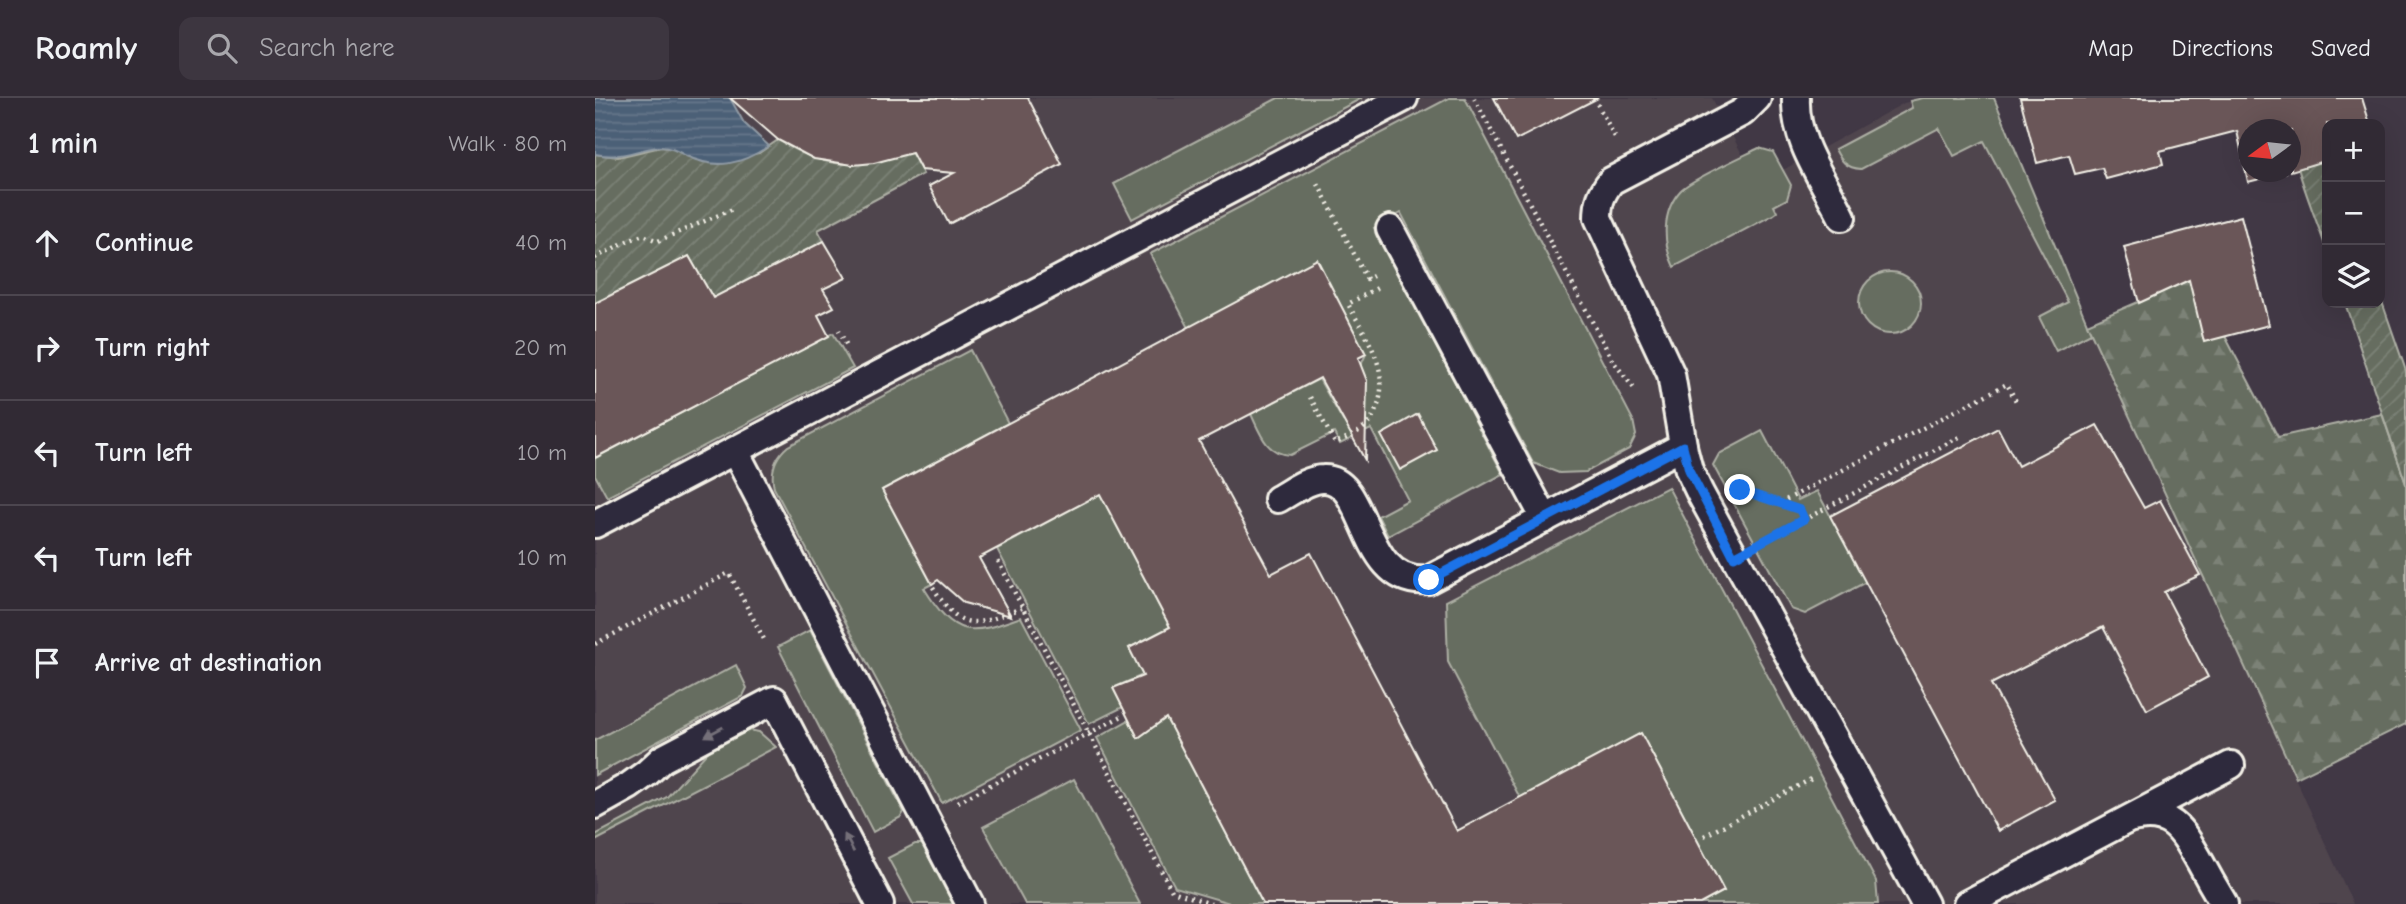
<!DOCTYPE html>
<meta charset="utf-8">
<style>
body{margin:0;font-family:"Comic Neue",sans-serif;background:#3d3640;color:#f1f3f6}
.controls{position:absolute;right:21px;top:21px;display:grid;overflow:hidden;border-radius:14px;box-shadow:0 7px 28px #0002}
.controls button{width:63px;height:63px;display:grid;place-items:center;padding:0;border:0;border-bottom:2px solid #4c464f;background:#312a34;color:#f1f3f6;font:35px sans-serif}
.compass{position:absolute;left:1643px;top:21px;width:63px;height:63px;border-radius:50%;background:#312a34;box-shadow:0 7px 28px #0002;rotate:255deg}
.stop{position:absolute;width:21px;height:21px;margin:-16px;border:5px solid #1a73e8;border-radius:50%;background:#fff}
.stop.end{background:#1a73e8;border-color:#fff;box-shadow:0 2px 7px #0008}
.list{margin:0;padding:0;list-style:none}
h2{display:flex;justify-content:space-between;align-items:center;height:91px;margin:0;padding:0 28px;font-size:30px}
h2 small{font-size:23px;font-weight:400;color:#a8a7ac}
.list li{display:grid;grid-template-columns:46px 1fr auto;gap:21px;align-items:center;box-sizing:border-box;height:105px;padding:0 28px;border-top:2px solid #4c464f}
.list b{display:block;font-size:26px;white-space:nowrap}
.list em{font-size:23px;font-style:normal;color:#a8a7ac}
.icon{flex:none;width:38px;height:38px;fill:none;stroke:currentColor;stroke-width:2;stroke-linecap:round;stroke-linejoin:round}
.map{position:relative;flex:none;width:1811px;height:806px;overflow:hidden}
header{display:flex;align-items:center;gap:42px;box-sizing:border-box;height:98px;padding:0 35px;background:#312a34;border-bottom:2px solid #4c464f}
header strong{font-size:33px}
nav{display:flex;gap:38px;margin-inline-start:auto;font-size:24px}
.search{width:490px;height:63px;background:#3d3640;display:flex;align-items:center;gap:18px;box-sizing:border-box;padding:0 24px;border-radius:14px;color:#a8a7ac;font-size:26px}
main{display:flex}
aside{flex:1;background:#312a34}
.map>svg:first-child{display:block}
.built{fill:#50454e}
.grass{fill:#666d60;stroke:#adafa4;stroke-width:2}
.forest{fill:url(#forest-firs);stroke:#adafa4;stroke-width:2}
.garden{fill:url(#garden-furrows);stroke:#adafa4;stroke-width:2}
.water{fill:url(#water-rules);stroke:#8f9aa4;stroke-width:2}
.building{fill:#6a5758;stroke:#f4f1e8;stroke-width:2}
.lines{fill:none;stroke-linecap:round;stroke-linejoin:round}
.service-casing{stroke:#f4f1e8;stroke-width:32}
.path{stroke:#f4f1e8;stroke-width:4.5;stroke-dasharray:2 5;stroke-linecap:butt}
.service{stroke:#2f2a3d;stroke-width:26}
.oneway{fill:#747079}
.route{stroke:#1a73e8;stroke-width:9}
</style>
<header>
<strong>Roamly</strong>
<div class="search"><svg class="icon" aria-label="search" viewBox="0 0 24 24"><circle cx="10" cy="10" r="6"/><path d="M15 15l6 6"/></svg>Search here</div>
<nav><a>Map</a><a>Directions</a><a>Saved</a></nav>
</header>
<main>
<aside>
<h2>1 min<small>Walk · 80 m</small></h2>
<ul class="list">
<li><svg class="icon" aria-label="ahead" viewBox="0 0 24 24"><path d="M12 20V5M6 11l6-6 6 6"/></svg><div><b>Continue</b></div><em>40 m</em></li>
<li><svg class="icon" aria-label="right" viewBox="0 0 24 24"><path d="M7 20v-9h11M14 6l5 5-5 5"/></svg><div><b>Turn right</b></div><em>20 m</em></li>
<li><svg class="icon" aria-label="left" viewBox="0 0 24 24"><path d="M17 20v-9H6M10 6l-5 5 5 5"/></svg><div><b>Turn left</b></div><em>10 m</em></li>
<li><svg class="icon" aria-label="left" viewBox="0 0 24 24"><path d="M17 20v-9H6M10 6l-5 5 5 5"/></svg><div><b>Turn left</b></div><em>10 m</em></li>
<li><svg class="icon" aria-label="arrive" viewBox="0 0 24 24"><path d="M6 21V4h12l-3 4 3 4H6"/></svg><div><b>Arrive at destination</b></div></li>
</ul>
</aside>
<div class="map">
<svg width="1811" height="806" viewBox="0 0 1811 806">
<defs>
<pattern id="forest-firs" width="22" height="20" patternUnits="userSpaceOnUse" patternTransform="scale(1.75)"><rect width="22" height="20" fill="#666d60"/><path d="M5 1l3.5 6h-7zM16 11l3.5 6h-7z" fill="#7c8277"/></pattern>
<pattern id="garden-furrows" width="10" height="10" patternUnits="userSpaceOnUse" patternTransform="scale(1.75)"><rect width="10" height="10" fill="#666d60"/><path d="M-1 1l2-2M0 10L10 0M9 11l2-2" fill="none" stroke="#7c8277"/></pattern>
<pattern id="water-rules" width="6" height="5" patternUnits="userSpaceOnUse" patternTransform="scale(1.75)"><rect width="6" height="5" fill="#4c6077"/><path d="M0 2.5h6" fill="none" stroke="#66778a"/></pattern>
</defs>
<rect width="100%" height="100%" fill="#413845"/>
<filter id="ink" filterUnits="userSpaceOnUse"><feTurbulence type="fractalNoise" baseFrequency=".0143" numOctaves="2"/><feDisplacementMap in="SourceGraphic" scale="14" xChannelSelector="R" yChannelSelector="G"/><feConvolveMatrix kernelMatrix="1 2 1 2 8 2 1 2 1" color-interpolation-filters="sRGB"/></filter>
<g filter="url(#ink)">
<!-- built -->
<path class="built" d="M0,0h1117l46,86 146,-81 19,-5h71l93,226 266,580h-1758z"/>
<!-- grass -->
<g class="grass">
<path d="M683,0h84l-230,121 -18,-35z"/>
<path d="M854,0h16l168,322 3,15 -7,14 -43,23 -27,1 -26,-10 -132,-250 -27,15 129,246 -115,62 -10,-20 30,-16 -37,-71 -31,15 -6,-11 -44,22c-24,-1 -30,-22 -39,-41l68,-35 24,42 7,-4 11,-52 5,-11 -49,-94 -128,68 -39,-74z"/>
<path d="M1328,0h71l97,235 -35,18 -17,-34 29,-15 -84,-161 -30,15 -15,-28 -78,41c-15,-1 -20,-8 -26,-20l77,-41 -2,-7z"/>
<path d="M1164,50l14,4 18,33 -4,14 -13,7 3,6 -4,3 -99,52c-12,-24 -12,-57 7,-77 9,-10 62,-34 78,-42z"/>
<circle cx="1295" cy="205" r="31"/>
<path d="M238,235l20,35 -246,129 -12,-22v-17z"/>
<path d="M375,252l38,73 -81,43 3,6 -7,4 -4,-6 -37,20 50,94 -8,4c31,50 45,48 97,29l60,113 -139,73 -168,-315c-4,-17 1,-31 14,-42z"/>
<path d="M1167,333l36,69 19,-9 49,91 -61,32 -14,-5 -78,-144 6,-11z"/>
<path d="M1073,389l208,394 2,23h-178l24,-13 -83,-158 -121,65 -72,-136 -2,-61z"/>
<path d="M505,396l70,133 -41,21 14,27 -30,13 10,19 -34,17 -92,-175z"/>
<path d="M215,532l94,182 -3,5 -28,15 -95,-185z"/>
<path d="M141,567l11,23 -4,8 -148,79v-35z"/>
<path d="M571,620l97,186h-30l-58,-17 -78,-149 32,-18 9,18z"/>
<path d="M148,631l16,3 17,15 -181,94v-6l72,-38 55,-61z"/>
<path d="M479,681l66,125h-115l-42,-77z"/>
<path d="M320,746h7l31,60h-40l-25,-46z"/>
</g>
<!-- forest -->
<path class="forest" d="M1594,182l36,56 53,101 104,-23 24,70v240l-110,54 -209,-454z"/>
<!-- garden -->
<g class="garden">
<path d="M1728,0l7,26h-3v127c-10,-30 -36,-91 -36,-121z"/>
<path d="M183,42c54,34 76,25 133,12l12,22 -105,56 6,11 -111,57 -24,-42 -94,47v-149l23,3 43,-10 14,2 29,13 55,-9z"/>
<path d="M1785,198l26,75v113l-61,-181h35z"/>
</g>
<!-- water -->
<path class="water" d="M0,0h135l14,25 25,23c-29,19 -52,24 -83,10 -9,-5 -16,-9 -26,-9 -25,2 -39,13 -65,7z"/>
<!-- building -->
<g class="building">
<path d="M135,0h298l34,66 -113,60 -20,-38 25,-13 -33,-3 -9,-17 -38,10 -21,2 -39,-6 -36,-19z"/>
<path d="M899,0h104l-82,42z"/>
<path d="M1425,0h342l8,26h-43v36l-36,11v-41h-42v42h38l-39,10 -11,-51 -77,20 3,13 -57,15 -4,-11 -27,6 -6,-19 -32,8z"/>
<path d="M1646,118l28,109 -65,17 -15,-62 -50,23 -15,-56z"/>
<path d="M229,143l22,37 -23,11 11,18 -16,8 11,21 -234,122v-155l94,-47 24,42z"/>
<path d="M722,161l49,95 -8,4 9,23 -2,79 -45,-82 -121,63 72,133 40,-21 146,278 184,-98 83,158 -24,13h-437l-97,-186 -28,20 -25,-50 30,-12 -14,-28 41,-21 -70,-133 -121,64 32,58 -47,-13 -26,-23 -6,4 -50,-94z"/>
<path d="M823,316l19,36 -37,20 -19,-35z"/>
<path d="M1502,327l47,83 16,-8 40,75 -36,17 44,85 -61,33 -44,-83 -112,57 64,116 -57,31 -168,-315 168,-88 20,38z"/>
</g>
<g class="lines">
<defs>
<g id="service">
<path d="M1162,0l-14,14 -132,69c-10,13 -13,22 -13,37l73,156 13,77 5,19 11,23 225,411"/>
<path d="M1201,0c-2,43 27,81 46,119"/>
<path d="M795,131l155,290"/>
<path d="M140,353l235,453"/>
<path d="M683,401c13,-7 30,-20 45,-20 46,-2 37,108 105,101l255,-134"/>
<path d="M0,426l809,-426"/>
<path d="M0,707l34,-19 18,-13 15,-14 112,-59 106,204"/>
<path d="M1537,720c39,-9 50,12 67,42 8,15 16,29 25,44"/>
<path d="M1372,806l264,-139"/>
</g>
</defs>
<!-- service casing -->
<use href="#service" class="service-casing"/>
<!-- path -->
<g class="path">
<path d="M879,0l139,263 23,30"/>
<path d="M999,0l21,39"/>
<path d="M723,86l49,95 6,-3"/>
<path d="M0,160l30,-16 18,-7 15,6 75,-32"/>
<path d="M244,232l9,18"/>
<path d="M715,299l25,46c12,-5 23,-10 33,-19 5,-5 7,-12 10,-19 12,-37 -13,-70 -30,-101l31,-17"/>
<path d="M1146,392l59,20 4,9"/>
<path d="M1185,405l227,-119 11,21"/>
<path d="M1171,442l197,-105"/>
<path d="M403,463l174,330 39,13"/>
<path d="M338,489c29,48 42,38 89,21"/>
<path d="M0,546l134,-71 36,68"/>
<path d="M363,704l164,-86"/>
<path d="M1109,738l111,-59"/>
</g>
<!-- service -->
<use href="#service" class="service"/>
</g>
<!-- one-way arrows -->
<defs><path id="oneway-solid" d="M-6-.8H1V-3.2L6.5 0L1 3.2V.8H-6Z" transform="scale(1.75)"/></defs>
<g class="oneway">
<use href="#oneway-solid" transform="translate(119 634) rotate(152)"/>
<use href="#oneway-solid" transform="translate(254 745) rotate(-118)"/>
</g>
</g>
<g class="lines" filter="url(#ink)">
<!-- route -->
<path class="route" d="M834,482l254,-134 6,24 45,87 70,-38 -4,-9 -60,-20"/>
</g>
</svg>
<div class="controls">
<button>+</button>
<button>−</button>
<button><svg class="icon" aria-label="layers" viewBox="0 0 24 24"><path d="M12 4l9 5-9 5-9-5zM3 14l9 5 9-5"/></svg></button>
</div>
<svg class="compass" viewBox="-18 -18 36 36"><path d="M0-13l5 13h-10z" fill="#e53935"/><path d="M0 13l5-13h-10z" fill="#a8a7ac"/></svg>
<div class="stop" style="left:834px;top:482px"></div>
<div class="stop end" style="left:1145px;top:392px"></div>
</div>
</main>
